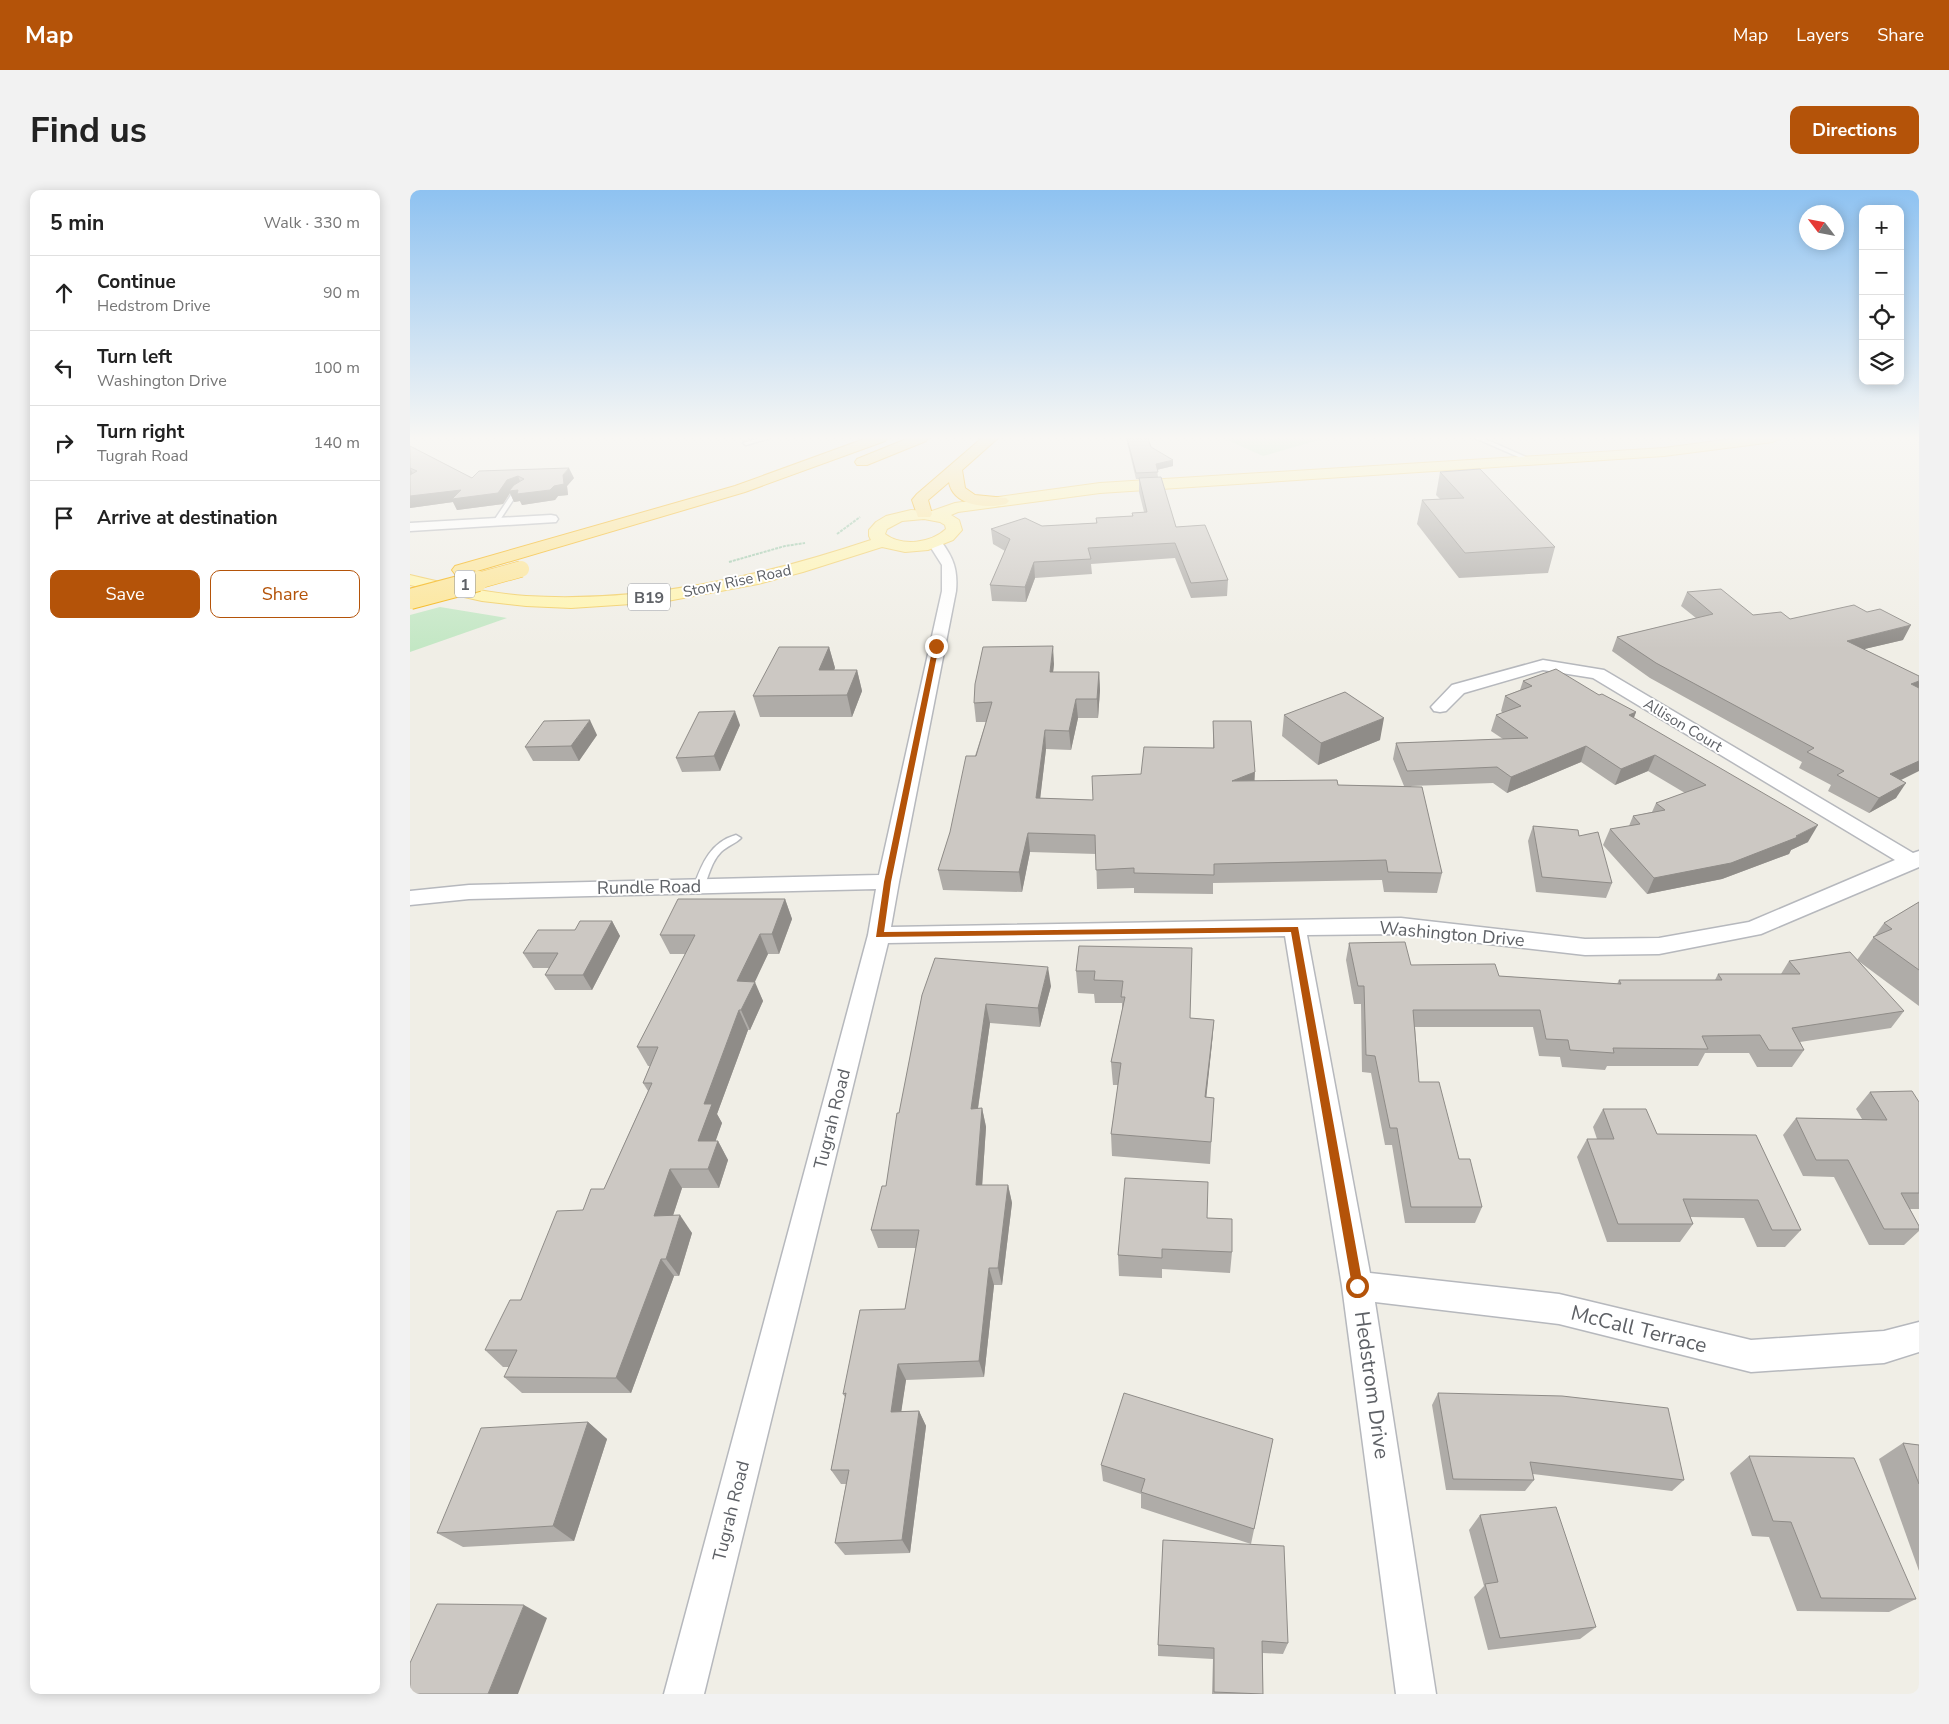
<!DOCTYPE html>
<meta charset="utf-8">
<style>
body{margin:0;font-family:"Nunito Sans",sans-serif;background:#f2f2f2;color:#222}
.controls{position:absolute;right:15px;top:15px;display:grid;overflow:hidden;border-radius:10px;box-shadow:0 2px 12px #0003}
.controls button{width:45px;height:45px;display:grid;place-items:center;padding:0;border:0;border-bottom:1px solid #e0e0e0;background:#fff;color:#222;font:25px sans-serif}
.compass{position:absolute;left:1389px;top:15px;width:45px;height:45px;border-radius:50%;background:#fff;box-shadow:0 2px 12px #0003;rotate:302deg}
.stop{position:absolute;width:15px;height:15px;margin:-11px;border:4px solid #b45309;border-radius:50%;background:#fff}
.stop.end{background:#b45309;border-color:#fff;box-shadow:0 1px 5px #0008}
.list{margin:0;padding:0;list-style:none}
h2{display:flex;justify-content:space-between;align-items:center;height:65px;margin:0;padding:0 20px;font-size:21px}
h2 small{font-size:16px;font-weight:400;color:#767676}
.list li{display:grid;grid-template-columns:32px 1fr auto;gap:15px;align-items:center;box-sizing:border-box;height:75px;padding:0 20px;border-top:1px solid #e0e0e0}
.list b{display:block;font-size:19px;white-space:nowrap}
.list p{margin:0;font-size:16px;white-space:nowrap;color:#767676}
.list em{font-size:16px;font-style:normal;color:#767676}
.actions{display:flex;gap:10px;padding:15px 20px}
.actions a{flex:1;padding:11px 0;border:1px solid #b45309;border-radius:10px;text-align:center;font-size:18px;color:#b45309}
.actions .main{background:#b45309;color:#fff}
.icon{flex:none;width:28px;height:28px;fill:none;stroke:currentColor;stroke-width:2;stroke-linecap:round;stroke-linejoin:round}
.map{position:relative;flex:none;width:1509px;height:1504px;overflow:hidden;border-radius:10px}
header{display:flex;align-items:center;gap:30px;box-sizing:border-box;height:70px;padding:0 25px;background:#b45309;color:#fff}
header strong{font-size:24px}
nav{display:flex;gap:28px;margin-inline-start:auto;font-size:18px}
.intro{display:flex;align-items:center;justify-content:space-between;box-sizing:border-box;height:120px;padding:0 30px}
h1{margin:0;font-size:35px}
.button{padding:12px 22px;border-radius:10px;background:#b45309;color:#fff;font-size:18px;font-weight:700}
main{display:flex;gap:30px;padding:0 30px}
aside{flex:1;background:#fff;border-radius:10px;box-shadow:0 2px 12px #0003}
.map>svg:first-child{display:block}
.green{fill:#c3e7c4}
.lines{fill:none;stroke-linecap:round;stroke-linejoin:round}
.service-casing{stroke:#b6b8bd;stroke-width:3}
.minor-casing{stroke:#b6b8bd;stroke-width:3}
.primary-casing{stroke:#f2cc5d;stroke-width:2}
.motorway-casing{stroke:#f6af00;stroke-width:2}
.path{stroke:#9cc8aa;stroke-width:2;stroke-dasharray:3 1;stroke-linecap:butt}
.service{fill:#fff;fill-rule:evenodd}
.minor{fill:#fff;fill-rule:evenodd}
.primary{fill:#fff4ac;fill-rule:evenodd}
.motorway{fill:#fde490;fill-rule:evenodd}
.motorway-bridge-far1-casing{stroke:#f6af00;stroke-width:17;stroke-linecap:butt}
.motorway-bridge-casing{stroke:#f6af00;stroke-width:22;stroke-linecap:butt}
.motorway-bridge-far1{stroke:#fde490;stroke-width:16}
.motorway-bridge{stroke:#fde490;stroke-width:20}
.wall{fill:#afaca8}
.shaded-wall{fill:#8f8c88}
.building{fill:#ccc8c3;stroke:#8f8c88}
.route{fill:#b45309}
.labels{text-anchor:middle;stroke-width:4;stroke-linejoin:round;paint-order:stroke}
.far-street-label{font-size:15px;fill:#5e6166;stroke:#fff}
.shield{fill:#fff;stroke:#8e9094;stroke-width:1}
.shield-label{font-size:16px;font-weight:bold;fill:#5e6166}
.street-label{font-size:18px;fill:#5e6166;stroke:#fff}
.near-street-label{font-size:21px;fill:#5e6166;stroke:#fff}
</style>
<header>
<strong>Map</strong>
<nav><a>Map</a><a>Layers</a><a>Share</a></nav>
</header>
<div class="intro"><h1>Find us</h1><a class="button">Directions</a></div>
<main>
<aside>
<h2>5 min<small>Walk · 330 m</small></h2>
<ul class="list">
<li><svg class="icon" aria-label="ahead" viewBox="0 0 24 24"><path d="M12 20V5M6 11l6-6 6 6"/></svg><div><b>Continue</b><p>Hedstrom Drive</p></div><em>90 m</em></li>
<li><svg class="icon" aria-label="left" viewBox="0 0 24 24"><path d="M17 20v-9H6M10 6l-5 5 5 5"/></svg><div><b>Turn left</b><p>Washington Drive</p></div><em>100 m</em></li>
<li><svg class="icon" aria-label="right" viewBox="0 0 24 24"><path d="M7 20v-9h11M14 6l5 5-5 5"/></svg><div><b>Turn right</b><p>Tugrah Road</p></div><em>140 m</em></li>
<li><svg class="icon" aria-label="arrive" viewBox="0 0 24 24"><path d="M6 21V4h12l-3 4 3 4H6"/></svg><div><b>Arrive at destination</b></div></li>
</ul>
<div class="actions"><a class="main">Save</a><a>Share</a></div>
</aside>
<div class="map">
<svg width="1509" height="1504" viewBox="0 0 1509 1504">
<rect width="100%" height="100%" fill="#f0eee6"/>
<!-- green -->
<g class="green">
<path d="M813,248h103l-63,18z"/>
<path d="M30,417l67,11 -97,34v-37z"/>
</g>
<g class="lines">
<defs>
<g id="service">
<path d="M349,248h11l-24,7 -3,-2z"/>
<path d="M1065,248h8l52,23 -5,1z"/>
<path d="M113,298l2,1v2l-8,3 -19,29h-4l-1,-1 20,-30z"/>
<path d="M326,645l5,3c-6,6 -14,8 -20,14 -10,10 -12,24 -18,37h-8l-1,-3c8,-23 17,-44 42,-51z"/>
</g>
<g id="minor">
<path d="M141,325l5,1 2,3 -2,3 -146,9v-8z"/>
<path d="M525,349l5,1c13,17 18,29 16,51l-57,291 -8,45 510,-9 184,21 74,-1 90,-16 146,-62 -302,-182 -50,-8 -79,23 -18,18 -6,1 -6,-1 -3,-4 21,-22 91,-25 61,10 309,183 6,-2v16l-158,67 -102,20 -74,1 -184,-21 -94,1 63,338 189,21 192,46 133,-9 35,-9v30l-35,11 -133,9 -192,-48 -184,-22 61,392h-40l-54,-408 -57,-350 -397,7 -184,751h-40l204,-759 8,-46 -407,10 -59,6v-14l59,-6 410,-10 63,-284v-26l-14,-22z"/>
</g>
<path id="primary" d="M1329,248h41l-7,4 -109,14 -564,37 -142,19 -7,3 8,5 3,10 -9,10 -25,10 -23,2 -23,-5 -79,25 -45,12 -96,18 -91,6 -45,-2 -44,-5 -72,-16v-10c38,9 76,18 116,21 118,7 234,-19 345,-56l-2,-4v-6l7,-8 10,-6 25,-6 21,1 23,-8 145,-20 564,-35zM514,329l16,3 5,3 1,4c-15,14 -44,18 -61,5l2,-5 15,-8z"/>
<g id="motorway">
<path d="M457,248h20l-2,3 -140,51 -278,82 -6,1 -6,-1 -3,-4 3,-4 280,-80z"/>
<path d="M499,248h19l-2,3 -59,24h-10l-2,-3 2,-3z"/>
<path d="M572,248h16l-36,32 3,18 10,7 31,3 3,3 -3,3c-19,5 -53,2 -57,-22l-21,18 4,14 -2,3h-12l-6,-17 5,-6z"/>
</g>
</defs>
<!-- service casing -->
<use href="#service" class="service-casing"/>
<!-- minor casing -->
<use href="#minor" class="minor-casing"/>
<!-- primary casing -->
<use href="#primary" class="primary-casing"/>
<!-- motorway casing -->
<use href="#motorway" class="motorway-casing"/>
<!-- path -->
<g class="path">
<path d="M427,344l23,-17"/>
<path d="M319,372l56,-16 20,-3"/>
</g>
<!-- service -->
<use href="#service" class="service"/>
<!-- minor -->
<use href="#minor" class="minor"/>
<!-- primary -->
<use href="#primary" class="primary"/>
<!-- motorway -->
<use href="#motorway" class="motorway"/>
<defs>
<path id="motorway-bridge-far1" d="M64,392l47,-13"/>
<path id="motorway-bridge" d="M0,409l68,-18"/>
</defs>
<!-- motorway-bridge-far1 casing -->
<use href="#motorway-bridge-far1" class="motorway-bridge-far1-casing"/>
<!-- motorway-bridge casing -->
<use href="#motorway-bridge" class="motorway-bridge-casing"/>
<!-- motorway-bridge-far1 -->
<use href="#motorway-bridge-far1" class="motorway-bridge-far1"/>
<!-- motorway-bridge -->
<use href="#motorway-bridge" class="motorway-bridge"/>
</g>
<!-- wall -->
<g class="wall">
<path d="M716,248h22l3,9 22,19 -16,4 1,7 18,50 52,53 -1,16 -36,2 -16,-40 -84,6 1,10 -57,4 -9,24 -34,-1 -2,-16 15,-34 -12,-7 -2,-15 105,-6v-5l36,-2v-3l12,-1 -5,-20v-13h-3z"/>
<path d="M0,256l62,32 7,-7 95,7 -7,8 1,9 -10,1 -3,4 -33,5 -2,-4 -6,1 -4,-9 -7,11 -46,6 -4,-8 -43,6z"/>
<path d="M1030,282l115,75 -7,26 -89,5 -42,-54 5,-24 18,-1 -4,-4z"/>
<path d="M1277,402l66,23 37,4 113,21 -39,9 37,131 -5,18 -27,15 -41,-22 3,-6 -32,-17 3,-6 -152,-84 -38,-27 5,-14 79,-19 -15,-12z"/>
<path d="M419,457l6,21 -1,2h23l5,21 -10,26h-92l-7,-21z"/>
<path d="M644,474l-1,8h46l1,18 -2,28h-20l-7,32 -25,-1 -6,49 53,2 48,-26 72,-26v-27l42,60 83,4 66,1 -11,-27 3,-16 107,-4 -12,-8 5,-16 7,-2 -2,-2 4,-15 15,-6 3,-9 76,14 37,17 -2,6 174,124 -17,8 -2,4 -67,25 -75,15 -44,-49 7,-16 19,-3 4,-10 19,-4 4,-9 29,-10 -37,-22 -33,14 -34,-23 -74,31 -14,-10 -82,3 31,87 -5,20 -53,-1 -2,-12 -169,3v11l-79,-1v-5l-37,1 -1,-35 -66,-2 -8,40 -79,-2 -5,-20 48,-148h-10l-2,-19z"/>
<path d="M874,525l96,25 -62,25 -36,-29z"/>
<path d="M330,535l-20,46 -38,1 -6,-14z"/>
<path d="M187,545l-18,26h-46l-8,-14z"/>
<path d="M1123,636l46,10 33,47 -6,15 -70,-6 -8,-51z"/>
<path d="M375,709l7,20 -13,35h-11l-14,28 9,19 -13,29h-2l-31,84 5,9 -7,18h3l10,19 -9,28h-37l-9,27 19,18 -13,43h-5l-43,117h-109l-18,-16 5,-10h-6l-18,-17 98,-140 21,-21 44,-98 -5,-8 7,-17h-2l-11,-19 48,-93h-15l-10,-19z"/>
<path d="M1509,712v104l-62,-46 27,-37z"/>
<path d="M202,731l8,15 -28,54h-37l-10,-15 4,-7h-16l-10,-15 52,-23z"/>
<path d="M939,753l62,22 88,11 118,8 2,-4h96l3,-6h63l8,-13 115,50 -13,17 -91,14 4,8 -12,17h-35l-8,-14h-44l-7,13h-91l-2,4 -43,-3 -2,-10 -21,-1 -6,-29h-118l4,55 40,77 23,48 -7,16h-70l-13,-78h-7l-14,-72 -9,-1 -1,-68h-7l-8,-44z"/>
<path d="M669,756l111,72 24,2 -2,23 -6,54 8,1 -4,66 -98,-8 -1,-22 7,-49h-5l-2,-23 11,-52v-7h-27l-1,-9 -16,-1 -2,-22z"/>
<path d="M641,796l-11,41 -50,-4 -12,86 4,-1 4,19 -4,58h26l4,18 -10,82h-8l-10,92 -78,3 -5,31h18l7,15 -16,127 -65,2 -10,-12 11,-59h-5l-10,-14 14,-73 -2,-3 62,-85 11,-61h-38l-7,-18 15,-44 36,-191z"/>
<path d="M1460,902l49,10v107h-9l9,17v5l-15,14h-35l-35,-68 -31,-1 -20,-41 13,-17 66,1 -6,-10z"/>
<path d="M1193,919l54,25 99,1 45,95 -16,17h-28l-13,-29 -54,-1 3,7 -13,18h-73l-30,-85 10,-18h10l-4,-12z"/>
<path d="M797,1028l25,34 -2,21 -68,-4v9l-43,-2 -1,-21z"/>
<path d="M1028,1203l246,87 -12,11 -139,-17 1,6 -9,11 -79,-1 -14,-85z"/>
<path d="M178,1232l19,17 -33,102 -111,6 -26,-14z"/>
<path d="M863,1249l-22,105 -110,-36v-14l-38,-13 -2,-16z"/>
<path d="M1493,1253l16,2v126l-40,-112z"/>
<path d="M1339,1266l167,143 -27,13 -92,-1 -28,-74 -17,-1 -22,-63z"/>
<path d="M1070,1325l116,112 -16,12 -92,11 -14,-53 10,-11 -15,-56z"/>
<path d="M753,1350l125,103 -5,11 -20,-1v41h-51l1,-35 -55,-3v-11z"/>
</g>
<!-- shaded-wall -->
<g class="shaded-wall">
<path d="M763,270v6l-17,4v-6z"/>
<path d="M0,278l5,10 -5,2z"/>
<path d="M159,278l5,10 -7,8 1,9 -10,1 -3,4 -33,5 -2,-4 -6,1 -4,-9 -7,11 -46,6 -4,-8 -43,6v-12l97,-16 11,-4 4,10h32z"/>
<path d="M624,372l1,16 -9,24 -1,-15z"/>
<path d="M1501,435l-8,15 -64,15 8,-14z"/>
<path d="M643,456l1,18 -3,26 -1,-18z"/>
<path d="M419,457l6,21 -11,23 -5,-21z"/>
<path d="M447,480l5,21 -10,26 -5,-22z"/>
<path d="M689,482l1,18 -2,28 -1,-19z"/>
<path d="M1509,491v8l-8,-5z"/>
<path d="M666,509l2,19 -7,32 -2,-19z"/>
<path d="M325,521l5,14 -20,46 -6,-15z"/>
<path d="M1226,522l-6,15 -1,-12z"/>
<path d="M974,528l-4,22 -62,25 3,-22z"/>
<path d="M180,530l7,15 -18,26 -8,-15z"/>
<path d="M635,540l1,19 -8,68 -2,-19z"/>
<path d="M1176,556l-5,16 -74,31 4,-16z"/>
<path d="M1245,565l-7,16 -33,14 6,-16z"/>
<path d="M1509,570v11l-38,19 9,-16z"/>
<path d="M845,582l-1,19 -22,-10z"/>
<path d="M1496,593l-10,15 -27,15 10,-15z"/>
<path d="M1408,635l-10,17 -17,8 -2,4 -67,25 -75,15 7,-16 142,-42z"/>
<path d="M618,643l2,19 -8,40 -3,-20z"/>
<path d="M375,709l7,20 -13,35 -7,-20z"/>
<path d="M202,731l8,15 -28,54 -9,-15z"/>
<path d="M350,744l8,20 -22,47 -9,-20z"/>
<path d="M638,777l3,19 -11,41 -2,-19z"/>
<path d="M345,792l8,19 -13,29 -9,-20z"/>
<path d="M576,814l4,19 -15,105 -4,-19z"/>
<path d="M329,820l9,20 -31,84 5,9 -13,37 -11,-19 6,-37z"/>
<path d="M804,830l-2,23 -8,76 1,-22z"/>
<path d="M572,918l4,19 -5,76 -5,-18z"/>
<path d="M308,951l10,19 -9,28 -11,-19z"/>
<path d="M260,979l12,19 -15,46 -13,-18z"/>
<path d="M598,995l4,18 -10,82 -4,-17z"/>
<path d="M270,1025l12,18 -13,43 -13,-17z"/>
<path d="M251,1069l13,17 -43,117 -15,-15z"/>
<path d="M579,1078l5,17 -10,92 -5,-16z"/>
<path d="M488,1174l8,16 -7,47 -8,-15z"/>
<path d="M509,1221l7,15 -16,127 -8,-13z"/>
<path d="M178,1232l19,17 -33,102 -21,-15z"/>
<path d="M114,1415l23,13 -29,76h-30z"/>
</g>
<!-- building -->
<g class="building">
<path d="M717,248h21l3,9 22,13 -17,4 2,8 -22,1z"/>
<path d="M0,256l62,32 7,-7 90,-3 -6,7 1,9 -10,2 -4,4 -33,4 1,-4 -9,1 5,-6 10,-6 -6,-3 -11,4 -9,13 -46,6 9,-9 -51,6v-21l7,-4 -7,-3z"/>
<path d="M1070,279l75,78 -90,6 -43,-53 42,-2 -24,-26z"/>
<path d="M751,287l15,50 29,-2 23,55 -37,3 -16,-40 -87,5 3,11 -57,3 -9,25 -35,-2 20,-46 -19,-10 34,-11 17,8 55,-3 -1,-5 37,-2 -1,-3 15,-1 -8,-34z"/>
<path d="M1311,399l32,26 28,-3 9,7 64,-14 13,7 13,-3 31,16 -64,16 72,35v5l-8,3 8,4v73l-29,13 16,9 -27,15 -42,-23 7,-4 -37,-19 7,-4 -158,-85 -39,-26 96,-23 -26,-22z"/>
<path d="M643,456l-3,26h49l-2,27h-21l-7,32 -24,-1 -9,68 57,2 -1,-24 49,-2 3,-27 70,1 -1,-27h38l4,51 -23,9 105,-1 1,5 84,2 20,86 -54,-1 -2,-12 -172,4v11l-80,-2v-5l-38,2 -1,-35 -67,-2 -9,39 -81,-2 12,-38 16,-76h10l16,-54 -18,1 1,-19 8,-37z"/>
<path d="M369,457h50l-10,23h38l-10,25 -94,1z"/>
<path d="M1146,479l43,26 3,-1 34,18 -7,3 189,110 -22,11 2,1 -67,26 -77,15 -44,-49 30,-5 -7,-8 32,-6 -9,-7 50,-18 -51,-30 -34,14 -35,-23 -75,31 -14,-10 -90,4 -11,-28 132,-5 -32,-23 25,-9 -16,-10 27,-10 -9,-5z"/>
<path d="M935,502l39,26 -63,25 -37,-28z"/>
<path d="M325,521l-21,45 -38,2 23,-46z"/>
<path d="M180,530l-19,26 -46,1 19,-26z"/>
<path d="M1123,636l45,4 1,6 19,-4 14,51 -70,-6z"/>
<path d="M268,709h107l-13,35h-12l-23,47 18,1 -14,28h-2l-35,94h8l-14,37h20l-10,28h-38l-16,47 26,-1 -14,44h-5l-45,119 -112,-1 13,-27h-32l25,-50h11l36,-89 26,-1 8,-21h13l48,-106h-9l15,-36h-21l58,-112h-35z"/>
<path d="M1509,712v68l-46,-33 19,-8 -8,-6z"/>
<path d="M170,731h32l-29,54h-38l13,-22h-35l15,-23h37z"/>
<path d="M995,752l6,23 84,-1 4,12 122,8 -2,-4h103l-4,-6h82l-11,-13 61,-9 54,59 -112,17 12,22h-35l-9,-15 -58,1 6,13 -95,-1 1,5 -44,-3 -2,-10 -22,-1 -6,-29h-127l6,72h20l20,77h11l12,48h-71l-14,-79h-7l-15,-72 -9,-1 -2,-69h-6l-9,-43z"/>
<path d="M669,756l113,2 -2,70 24,2 -9,77 9,1 -3,44 -100,-8 10,-71 -10,-1 14,-65h-4l2,-16 -29,-1 1,-9h-19z"/>
<path d="M525,768l113,9 -10,41 -52,-4 -15,105 11,-1 -6,77h32l-10,83h-9l-10,93 -81,3 -7,48 28,-1 -17,129 -67,3 14,-73h-18l15,-77 -3,1 17,-84 45,-1 14,-79h-48l11,-44h4l11,-73h2l23,-118z"/>
<path d="M1502,901l7,11v91h-18l18,33v3h-35l-36,-69h-32l-20,-42 91,2 -17,-28z"/>
<path d="M1193,919h43l11,25 99,1 45,95h-29l-14,-30 -75,-1 10,25h-75l-31,-85h27z"/>
<path d="M715,988l83,4 -1,36 25,1v33l-70,-3v9l-44,-3z"/>
<path d="M714,1203l149,46 -19,90 -113,-37 4,-13 -44,-14z"/>
<path d="M1028,1203l124,3 106,12 16,72 -154,-18 4,18 -81,-1z"/>
<path d="M178,1232l-35,104 -116,7 44,-105z"/>
<path d="M1493,1253l16,2v39z"/>
<path d="M1339,1266l105,2 62,141 -95,-1 -30,-76 -18,-1z"/>
<path d="M1146,1317l40,120 -96,11 -15,-54 13,-2 -18,-67z"/>
<path d="M753,1350l121,6 4,97 -26,-2 1,53 -49,-2v-44l-56,-3z"/>
<path d="M27,1414l87,1 -36,89h-78v-31z"/>
</g>
<!-- sky -->
<linearGradient id="sky" x2="0" y2="1"><stop stop-color="#8ec2f1"/><stop offset="0.54" stop-color="#f8f7f4"/><stop offset="1" stop-color="#f8f7f4" stop-opacity="0"/></linearGradient>
<rect width="1509" height="459" fill="url(#sky)"/>
<!-- route -->
<path class="route" d="M526,455l3,1 -48,236 -7,50 414,-5 65,359 -2,3 -4,2 -4,-2 -1,-3 -61,-354 -415,5 8,-55 49,-236z"/>
<g class="labels">
<!-- far-street labels -->
<g class="far-street-label">
<text transform="translate(327 391) rotate(-12)" y="5">Stony Rise Road</text>
<text transform="translate(1273 535) rotate(31)" y="5">Allison Court</text>
</g>
<!-- shield labels -->
<g class="shield">
<rect x="45" y="380.5" width="20" height="27" rx="4"/>
<rect x="218" y="393.5" width="42" height="27" rx="4"/>
</g>
<g class="shield-label">
<text x="55" y="400">1</text>
<text x="239" y="413">B19</text>
</g>
<!-- street labels -->
<g class="street-label">
<text transform="translate(239 697) rotate(-1)" y="6">Rundle Road</text>
<text transform="translate(1042 744) rotate(5)" y="6">Washington Drive</text>
<text transform="translate(422 929) rotate(-76)" y="6">Tugrah Road</text>
<text transform="translate(321 1321) rotate(-76)" y="6">Tugrah Road</text>
</g>
<!-- near-street labels -->
<g class="near-street-label">
<text transform="translate(1229 1139) rotate(14)" y="7">McCall Terrace</text>
<text transform="translate(962 1195) rotate(82)" y="7">Hedstrom Drive</text>
</g>
</g>
</svg>
<div class="controls">
<button>+</button>
<button>−</button>
<button><svg class="icon" aria-label="locate" viewBox="0 0 24 24"><circle cx="12" cy="12" r="6"/><path d="M12 2v4M12 18v4M2 12h4M18 12h4"/></svg></button>
<button><svg class="icon" aria-label="layers" viewBox="0 0 24 24"><path d="M12 4l9 5-9 5-9-5zM3 14l9 5 9-5"/></svg></button>
</div>
<svg class="compass" viewBox="-18 -18 36 36"><path d="M0-13l5 13h-10z" fill="#e53935"/><path d="M0 13l5-13h-10z" fill="#767676"/></svg>
<div class="stop" style="left:947px;top:1096px"></div>
<div class="stop end" style="left:526px;top:456px"></div>
</div>
</main>
